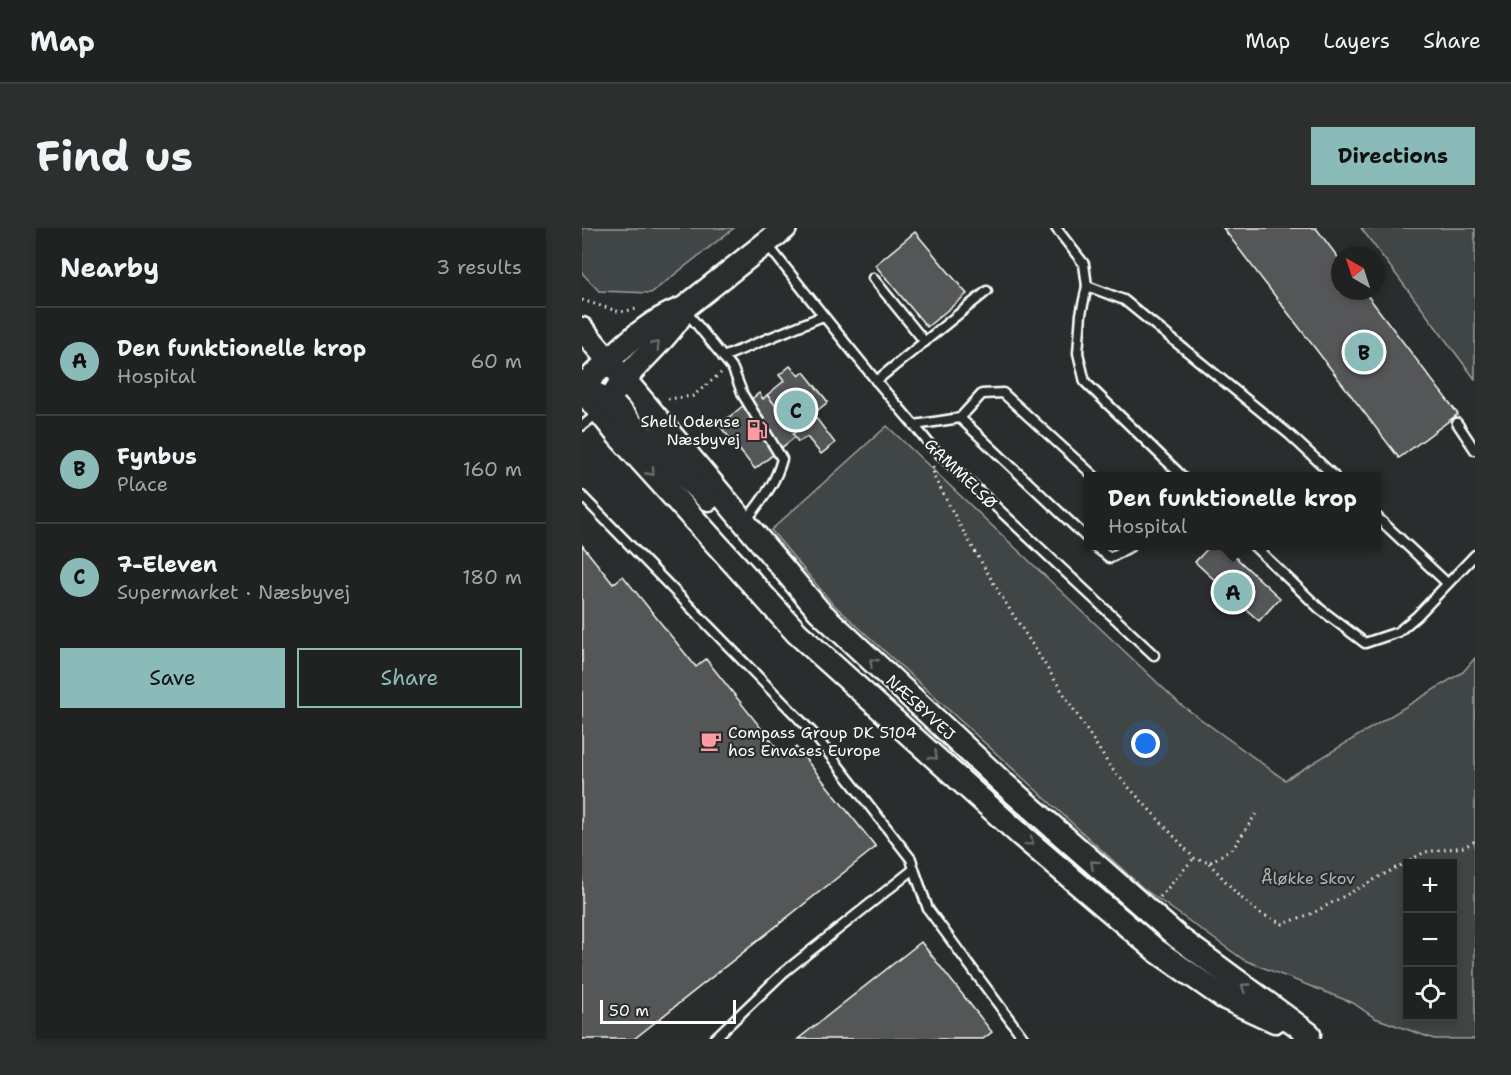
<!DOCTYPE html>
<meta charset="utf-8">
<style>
body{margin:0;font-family:"Shantell Sans",sans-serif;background:#2d2f2f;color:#f1f3f6}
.controls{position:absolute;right:18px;bottom:18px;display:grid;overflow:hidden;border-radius:0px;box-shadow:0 3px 9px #0003}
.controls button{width:54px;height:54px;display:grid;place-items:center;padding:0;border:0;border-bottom:2px solid #3d3f40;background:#202222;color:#f1f3f6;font:30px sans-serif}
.compass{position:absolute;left:749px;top:18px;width:54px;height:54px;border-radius:50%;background:#202222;box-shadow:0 3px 9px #0003;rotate:321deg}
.scale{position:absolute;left:18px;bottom:15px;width:136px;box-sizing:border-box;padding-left:6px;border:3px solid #fff;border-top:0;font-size:16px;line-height:21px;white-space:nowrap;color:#fff;-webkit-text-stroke:4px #2a2d2e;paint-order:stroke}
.you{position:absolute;left:564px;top:516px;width:21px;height:21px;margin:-15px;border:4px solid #fff;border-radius:50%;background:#1a73e8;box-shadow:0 0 0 9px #1a73e833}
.badge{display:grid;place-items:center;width:39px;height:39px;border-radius:50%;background:#8bbbb9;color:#111;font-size:20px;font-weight:700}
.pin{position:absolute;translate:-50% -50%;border:3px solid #fff;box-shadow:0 2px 6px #0006}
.popup{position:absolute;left:502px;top:244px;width:297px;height:78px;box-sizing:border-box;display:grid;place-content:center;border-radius:0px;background:#202222;filter:drop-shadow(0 2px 4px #0005);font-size:20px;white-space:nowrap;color:#a2a4a5}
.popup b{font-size:22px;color:#f1f3f6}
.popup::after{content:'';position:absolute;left:50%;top:100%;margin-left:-12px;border:12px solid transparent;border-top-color:#202222}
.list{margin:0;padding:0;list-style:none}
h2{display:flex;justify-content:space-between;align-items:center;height:78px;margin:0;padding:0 24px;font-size:26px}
h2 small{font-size:20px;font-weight:400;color:#a2a4a5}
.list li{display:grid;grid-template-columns:39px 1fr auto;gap:18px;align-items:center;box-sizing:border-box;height:108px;padding:0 24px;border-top:2px solid #3d3f40}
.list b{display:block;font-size:22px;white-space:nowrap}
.list p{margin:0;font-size:20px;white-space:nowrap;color:#a2a4a5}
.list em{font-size:20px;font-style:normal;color:#a2a4a5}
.actions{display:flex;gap:12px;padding:18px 24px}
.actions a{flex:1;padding:14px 0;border:2px solid #8bbbb9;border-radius:0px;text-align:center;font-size:21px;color:#8bbbb9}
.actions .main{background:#8bbbb9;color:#111}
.icon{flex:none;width:33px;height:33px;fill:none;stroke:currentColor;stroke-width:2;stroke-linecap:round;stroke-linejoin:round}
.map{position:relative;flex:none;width:893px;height:811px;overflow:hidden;border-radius:0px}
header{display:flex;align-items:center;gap:36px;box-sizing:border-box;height:84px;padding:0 30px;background:#202222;border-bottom:2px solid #3d3f40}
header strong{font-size:28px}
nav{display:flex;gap:33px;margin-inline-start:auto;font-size:21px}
.intro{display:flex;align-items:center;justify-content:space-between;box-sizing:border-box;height:144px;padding:0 36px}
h1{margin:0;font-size:42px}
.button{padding:15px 27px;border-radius:0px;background:#8bbbb9;color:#111;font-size:21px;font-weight:700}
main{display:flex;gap:36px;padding:0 36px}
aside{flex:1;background:#202222;border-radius:0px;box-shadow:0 3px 9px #0003}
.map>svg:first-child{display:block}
.green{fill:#414445;stroke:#a0a2a2;stroke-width:1.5;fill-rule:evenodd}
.building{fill:#555758;stroke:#fff;stroke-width:1.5}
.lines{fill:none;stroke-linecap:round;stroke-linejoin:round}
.lane-casing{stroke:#fff;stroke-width:13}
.secondary-casing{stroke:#fff;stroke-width:27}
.path{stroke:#fff;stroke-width:3;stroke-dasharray:1.5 4.5;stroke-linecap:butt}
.lane{stroke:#2a2d2e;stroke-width:8}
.secondary{stroke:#2a2d2e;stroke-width:22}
.oneway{stroke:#6a6c6d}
.labels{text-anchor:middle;stroke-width:4.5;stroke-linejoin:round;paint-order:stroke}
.poi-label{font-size:16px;fill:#fff;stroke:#2a2d2e;text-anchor:end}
.street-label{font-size:16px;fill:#fff;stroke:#2a2d2e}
.park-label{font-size:16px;fill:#b3b4b5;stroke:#2a2d2e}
</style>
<header>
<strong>Map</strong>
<nav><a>Map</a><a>Layers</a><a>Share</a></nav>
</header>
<div class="intro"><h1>Find us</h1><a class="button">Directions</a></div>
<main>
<aside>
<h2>Nearby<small>3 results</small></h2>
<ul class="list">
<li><span class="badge">A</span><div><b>Den funktionelle krop</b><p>Hospital</p></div><em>60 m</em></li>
<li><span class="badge">B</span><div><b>Fynbus</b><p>Place</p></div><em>160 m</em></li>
<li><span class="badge">C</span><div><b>7-Eleven</b><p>Supermarket · Næsbyvej</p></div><em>180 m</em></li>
</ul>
<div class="actions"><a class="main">Save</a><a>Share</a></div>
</aside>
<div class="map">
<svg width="893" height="811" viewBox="0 0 893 811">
<rect width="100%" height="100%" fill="#2a2d2e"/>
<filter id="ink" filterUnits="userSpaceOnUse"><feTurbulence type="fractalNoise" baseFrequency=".0167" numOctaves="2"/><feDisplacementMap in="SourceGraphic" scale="12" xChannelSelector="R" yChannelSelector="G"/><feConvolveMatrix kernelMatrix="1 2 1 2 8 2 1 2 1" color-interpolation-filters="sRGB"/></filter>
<g filter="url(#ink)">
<!-- green -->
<g class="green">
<path d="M0,0h152l-83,65 -52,-2 -17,-18z"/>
<path d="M779,0h114v151z"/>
<path d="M305,198l293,278 105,76 178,-108 12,-14v381h-41l-59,-21 -22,-15 -109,-43 -100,-71 -313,-287 -60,-72zM826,636h44v152h-44z"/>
</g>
<!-- building -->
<g class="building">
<path d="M641,0h93l24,32v31h24l94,123 -59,44z"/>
<path d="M333,4l52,62 -40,33 -52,-62z"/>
<path d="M208,138l9,10 5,-4 24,30 -15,12 22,29 -14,11 -14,-17 -9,5 -5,-8 3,-3 -29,-36 17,-14 -5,-6z"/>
<path d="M177,165l4,6 4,-4 29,36 -3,3 2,3 -40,32 -36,-44z"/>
<path d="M0,317l31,39 10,-8 73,91 10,-8 78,98 12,-10 80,100 -242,192h-52z"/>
<path d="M628,318h13l57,52 -21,23 -64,-59z"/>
<path d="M339,714l71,90 -9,7h-185z"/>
</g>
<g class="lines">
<defs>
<g id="lane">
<path d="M474,0l28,36 3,22 -6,28 -3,39 7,29 97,94"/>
<path d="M185,16c35,45 71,90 107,134 19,23 39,45 57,68l223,209"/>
<path d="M291,50l52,64"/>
<path d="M505,58l37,14 166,135 44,41"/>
<path d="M103,82l48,59 10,26 39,64c-7,26 -20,40 -36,62"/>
<path d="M141,129l100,-41"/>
<path d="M294,153l111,-90"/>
<path d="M378,190l129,122"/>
<path d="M875,195l18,27"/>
<path d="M333,197l45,-7 22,-24 21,-1 91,83"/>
<path d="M0,198l16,-13"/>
<path d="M0,268l230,236 99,127 3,10"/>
<path d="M795,289l70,66"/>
<path d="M512,318l16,12 21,-12"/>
<path d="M672,318l66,63 45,34 33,-11 19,-16 58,-61"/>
<path d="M132,811l70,-67 130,-103 14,40 96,130"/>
</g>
<g id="secondary">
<path d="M0,101l237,282 185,173 175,154 130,96"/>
<path d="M0,158c33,-30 58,-62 102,-78l101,-80"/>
<path d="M0,162l36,45 179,198 225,203 135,115 66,46 52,24"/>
<path d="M34,162c21,-29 51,-50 68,-80"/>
<path d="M7,163l20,9 28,30 71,69"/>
</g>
</defs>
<!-- lane casing -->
<use href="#lane" class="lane-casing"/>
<!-- secondary casing -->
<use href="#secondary" class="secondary-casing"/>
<!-- path -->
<g class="path">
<path d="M0,72l38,12 17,-3"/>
<path d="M86,171l25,-3 28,-23"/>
<path d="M351,238l1,11 28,52 38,65 111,174 83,90 15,5 25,-16 22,-33"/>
<path d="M627,635l30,33 20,17 24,11 30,-11 112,-61 39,-5 11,-6"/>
<path d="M578,669l34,-39"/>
</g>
<!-- lane -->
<use href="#lane" class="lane"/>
<!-- secondary -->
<use href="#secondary" class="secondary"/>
</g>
<!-- one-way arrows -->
<defs><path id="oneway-chevron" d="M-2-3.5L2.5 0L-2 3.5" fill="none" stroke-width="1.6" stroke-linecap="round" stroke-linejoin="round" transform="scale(1.5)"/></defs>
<g class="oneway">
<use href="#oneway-chevron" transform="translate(74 117) rotate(-46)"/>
<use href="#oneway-chevron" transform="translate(69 244) rotate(48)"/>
<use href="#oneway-chevron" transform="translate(291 434) rotate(-137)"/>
<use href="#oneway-chevron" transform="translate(352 528) rotate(42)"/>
<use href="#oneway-chevron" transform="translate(448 614) rotate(40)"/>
<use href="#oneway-chevron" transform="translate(512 636) rotate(-139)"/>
<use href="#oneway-chevron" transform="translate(663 759) rotate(-144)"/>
</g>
</g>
<!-- icons -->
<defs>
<symbol id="fuel-bare" viewBox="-9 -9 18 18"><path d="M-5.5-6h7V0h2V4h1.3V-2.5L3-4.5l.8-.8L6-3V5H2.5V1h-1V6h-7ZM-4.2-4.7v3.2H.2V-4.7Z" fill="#ff9aa2" stroke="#2a2d2e" stroke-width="2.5" paint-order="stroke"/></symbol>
<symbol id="cafe-bare" viewBox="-9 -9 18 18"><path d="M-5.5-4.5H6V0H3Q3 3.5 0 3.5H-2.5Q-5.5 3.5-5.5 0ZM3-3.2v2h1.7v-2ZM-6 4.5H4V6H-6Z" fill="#ff9aa2" stroke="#2a2d2e" stroke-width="2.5" paint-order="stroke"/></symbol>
</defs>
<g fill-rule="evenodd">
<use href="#fuel-bare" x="160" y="187" width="30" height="30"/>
<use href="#cafe-bare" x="114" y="498" width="30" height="30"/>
</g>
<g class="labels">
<!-- poi labels -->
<g class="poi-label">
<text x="158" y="199">Shell Odense<tspan x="158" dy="18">Næsbyvej</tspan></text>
<text x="146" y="510" text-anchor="start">Compass Group DK 5104<tspan x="146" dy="18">hos Envases Europe</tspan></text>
</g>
<!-- street labels -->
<g class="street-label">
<text transform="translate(379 245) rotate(44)" y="6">GAMMELSØ</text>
<text transform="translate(339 479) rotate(43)" y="6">NÆSBYVEJ</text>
</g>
<!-- park labels -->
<g class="park-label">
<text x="726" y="656">Åløkke Skov</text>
</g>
</g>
</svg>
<div class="controls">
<button>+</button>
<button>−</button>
<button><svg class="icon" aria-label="locate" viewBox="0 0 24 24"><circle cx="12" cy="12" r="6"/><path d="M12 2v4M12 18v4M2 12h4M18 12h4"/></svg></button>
</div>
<svg class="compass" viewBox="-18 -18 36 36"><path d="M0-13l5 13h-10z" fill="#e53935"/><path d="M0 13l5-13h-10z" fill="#a2a4a5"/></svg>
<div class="scale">50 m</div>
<div class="you"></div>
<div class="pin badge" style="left:651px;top:364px">A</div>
<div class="popup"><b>Den funktionelle krop</b>Hospital</div>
<div class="pin badge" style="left:782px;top:124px">B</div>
<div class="pin badge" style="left:214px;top:182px">C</div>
</div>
</main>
